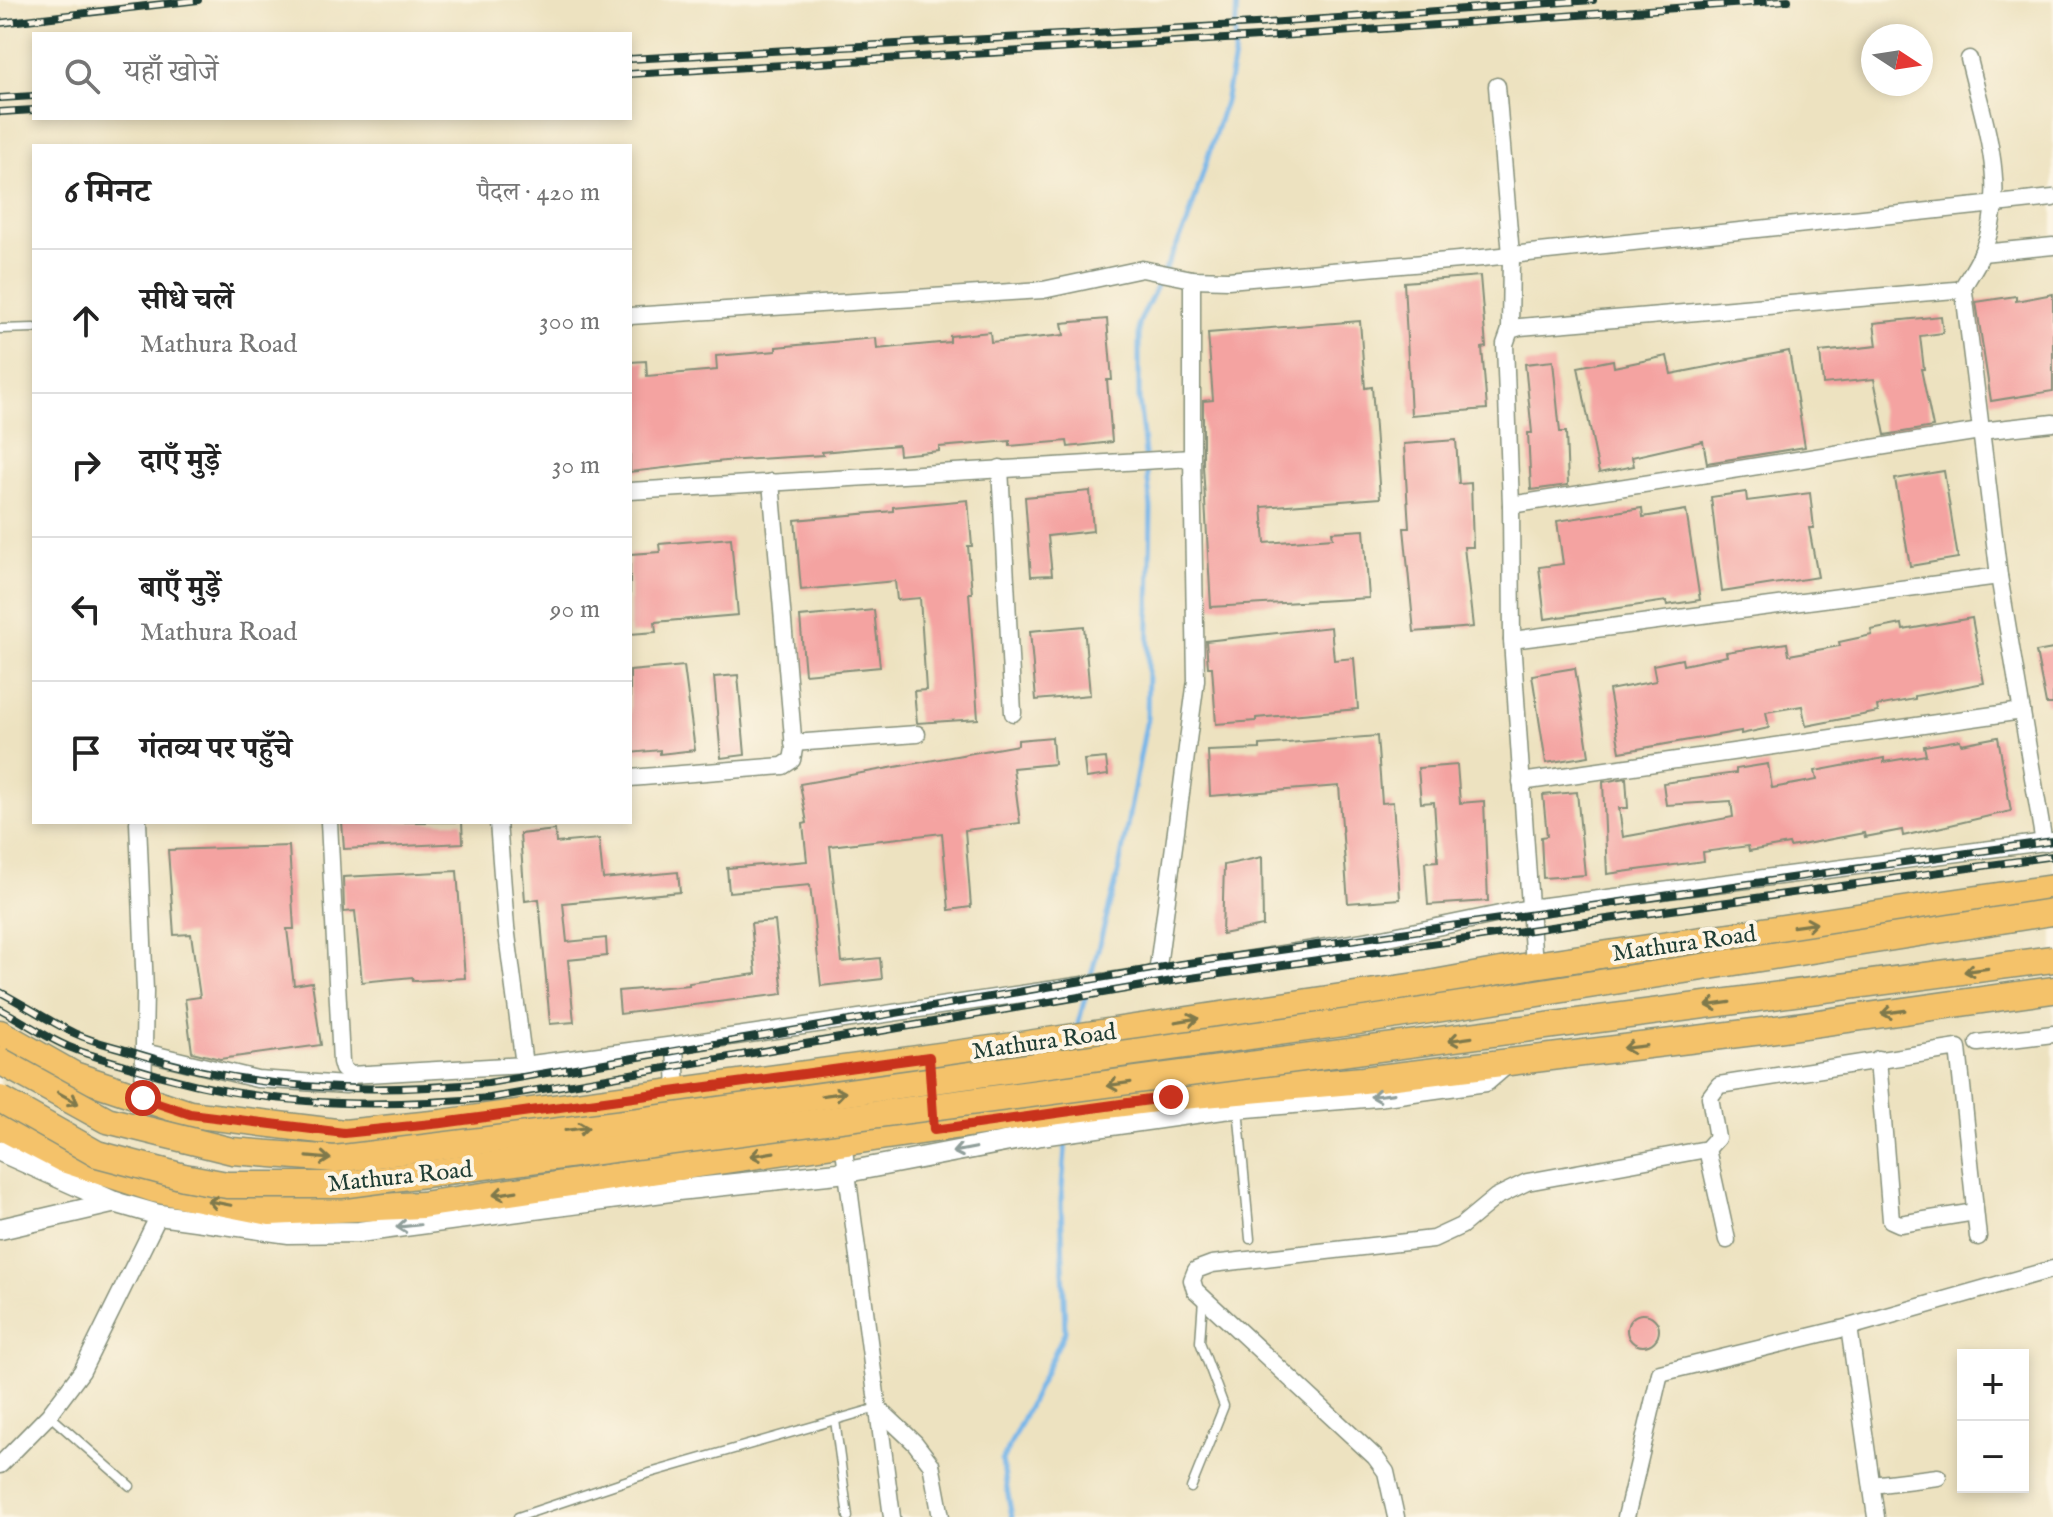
<!DOCTYPE html>
<html lang="hi">
<meta charset="utf-8">
<style>
body{margin:0;font-family:"IM FELL English","Noto Serif Devanagari",serif;background:#f6f6f6;color:#222}
.controls{position:absolute;right:24px;bottom:24px;display:grid;overflow:hidden;border-radius:0px;box-shadow:0 4px 12px #0003}
.controls button{width:72px;height:72px;display:grid;place-items:center;padding:0;border:0;border-bottom:2px solid #e0e0e0;background:#fff;color:#222;font:40px sans-serif}
.compass{position:absolute;left:1861px;top:24px;width:72px;height:72px;border-radius:50%;background:#fff;box-shadow:0 4px 12px #0003;rotate:102deg}
.stop{position:absolute;width:24px;height:24px;margin:-18px;border:6px solid #c8321e;border-radius:50%;background:#fff}
.stop.end{background:#c8321e;border-color:#fff;box-shadow:0 2px 8px #0008}
.list{margin:0;padding:0;list-style:none}
h2{display:flex;justify-content:space-between;align-items:center;height:104px;margin:0;padding:0 32px;font-size:34px}
h2 small{font-size:26px;font-weight:400;color:#767676}
.list li{display:grid;grid-template-columns:52px 1fr auto;gap:24px;align-items:center;box-sizing:border-box;height:144px;padding:0 32px;border-top:2px solid #e0e0e0}
.list b{display:block;font-size:30px;white-space:nowrap}
.list p{margin:0;font-size:26px;white-space:nowrap;color:#767676}
.list em{font-size:26px;font-style:normal;color:#767676}
.icon{flex:none;width:44px;height:44px;fill:none;stroke:currentColor;stroke-width:2;stroke-linecap:round;stroke-linejoin:round}
.map{position:relative;flex:none;width:2053px;height:1517px;overflow:hidden}
.search{position:absolute;background:#fff;box-shadow:0 4px 12px #0003;left:32px;top:32px;width:600px;height:88px;display:flex;align-items:center;gap:20px;box-sizing:border-box;padding:0 28px;border-radius:0px;color:#767676;font-size:30px}
.panel{position:absolute;background:#fff;box-shadow:0 4px 12px #0003;left:32px;top:144px;width:600px;height:680px;border-radius:0px}
.map>svg:first-child{display:block}
.lines{fill:none;stroke-linecap:round;stroke-linejoin:round}
.stream{stroke:#75b5e9;stroke-width:5}
.building{fill:#f4a3a1}
.service-casing{stroke:#86907a;stroke-width:11}
.minor-casing{stroke:#86907a;stroke-width:19}
.tertiary-casing{stroke:#86907a;stroke-width:23}
.primary-casing{stroke:#86907a;stroke-width:29}
.service{stroke:#fff;stroke-width:8}
.minor{stroke:#fff;stroke-width:16}
.tertiary{stroke:#fff;stroke-width:20}
.primary{stroke:#f4c26a;stroke-width:26}
.rail-casing{stroke:#1f3d34;stroke-width:8}
.rail{stroke:#fcf5e5;stroke-width:5;stroke-dasharray:15;stroke-linecap:butt}
.trunk-bridge-casing{stroke:#86907a;stroke-width:29;stroke-linecap:butt}
.trunk-bridge{stroke:#f4c26a;stroke-width:26}
.oneway{stroke:#7f794c}
.oneway2{stroke:#8f9e9a}
.route{stroke:#c8321e;stroke-width:10}
.labels{text-anchor:middle;stroke-width:8;stroke-linejoin:round;paint-order:stroke}
.street-label{font-size:24px;fill:#1f3d34;stroke:#fcf5e5}
</style>
<div class="map">
<svg width="2053" height="1517" viewBox="0 0 2053 1517">
<rect width="100%" height="100%" fill="#fcf5e5"/>
<filter id="ink" filterUnits="userSpaceOnUse"><feTurbulence type="fractalNoise" baseFrequency=".0125" numOctaves="2"/><feDisplacementMap in="SourceGraphic" scale="16" xChannelSelector="R" yChannelSelector="G"/><feConvolveMatrix kernelMatrix="1 2 1 2 8 2 1 2 1" color-interpolation-filters="sRGB"/></filter>
<filter id="wash" filterUnits="userSpaceOnUse"><feTurbulence type="fractalNoise" baseFrequency=".006" numOctaves="4" result="noise"/><feDisplacementMap in="SourceGraphic" scale="32" xChannelSelector="R" yChannelSelector="G"/><feGaussianBlur stdDeviation="1.8" result="paint"/><feColorMatrix in="noise" values="0 0 0 0 0 0 0 0 0 0 0 0 0 0 0 0 0 1.4 0 .05"/><feComposite in="paint" operator="in"/></filter>
<g filter="url(#wash)">
<rect width="100%" height="100%" fill="#ede2c0"/>
<g class="lines">
<!-- stream -->
<g class="stream">
<path d="M1077,1028l41,-154 29,-155 4,-211 -12,-108v-77l48,-99 38,-122 9,-45 3,-57"/>
<path d="M1012,1517l-10,-56 63,-130 -4,-131 5,-62"/>
</g>
</g>
<g id="blocks">
<!-- building -->
<g class="building">
<path d="M1480,276l6,71 -4,1 5,61 -76,6 -7,-133z"/>
<path d="M2053,294v97l-62,10 -15,-99 40,-6v5z"/>
<path d="M1941,316l2,17 -23,3 4,33h-3l12,58 -48,8 -11,-56 -51,5 -3,-32 57,-6 -3,-23z"/>
<path d="M1107,319l5,61h-5l5,62 -44,5 -1,-6 -57,5v-5l-71,6v4l-40,4 -1,-10 -76,7 1,3 -98,6 -95,11v-110l16,-1 1,15 70,-6 -1,-14 60,-5v-4l100,-9 1,11 73,-7v-6l40,-4 1,10 73,-7 -2,-12z"/>
<path d="M1360,321l5,67 7,-1 8,111 -118,9 3,36 68,-5 -1,-6 32,-2 5,68 -158,9 -8,-142v-64l10,-1 -5,-67z"/>
<path d="M1789,351l16,96 -98,16 -4,-22 -71,16 2,9 -35,7 -21,-106 35,-7 1,7 53,-11 4,18z"/>
<path d="M1553,361l7,71h6l2,53 -37,5 -3,-57h4l-7,-69z"/>
<path d="M1456,440l3,44 12,-1 2,64h-9l9,80 -59,5 -10,-104h5l-5,-84z"/>
<path d="M1944,471l14,87 -48,8 -15,-87z"/>
<path d="M1090,491l3,40 -45,5 4,39 -21,1 -6,-79z"/>
<path d="M1746,492l1,9 63,-8 4,35h-5l9,49 -96,15 -11,-95z"/>
<path d="M968,500l4,46h-4l4,47h-3l9,126 -61,4 -3,-32 12,-1 -6,-92 -23,2 -2,-19 -94,9 -6,-70 98,-9v-4z"/>
<path d="M1642,508l1,9 43,-7 14,90 -33,5 -1,-4 -121,18 -6,-52 24,-3 -6,-43z"/>
<path d="M731,538l7,77 -83,7 1,10 -26,2v-80l30,-2 -1,-8z"/>
<path d="M874,610l6,57 -75,7 -5,-57z"/>
<path d="M1972,618l12,65 -69,13v3l-38,7 1,6 -72,14 -4,-20 -36,6 3,16 -28,6v-3l-121,21 -11,-62 47,-9 -3,-16 29,-6 1,6 44,-9 -1,-4 61,-9 2,12 51,-9 -1,-4 33,-7 -1,-5 31,-6 1,6z"/>
<path d="M1084,626l6,69 -54,5 -6,-69z"/>
<path d="M1331,627l3,33 20,-2 4,51 -102,9v3l-40,3 -4,-57h-4l-2,-26z"/>
<path d="M2053,649v55h-7l-10,-52z"/>
<path d="M684,666l11,84 -35,4v-4l-30,3v-82z"/>
<path d="M1575,668l14,88 -43,7 -14,-88z"/>
<path d="M738,675l7,80 -24,3 -7,-81z"/>
<path d="M1377,736l5,67 11,-1 7,97 -52,4 -9,-117 -129,10 -2,-45 52,-2v-4z"/>
<path d="M1052,737l2,27 -41,4 7,55 -55,7 6,77 -22,3 -7,-77 -112,13 12,116 38,-4 2,21 -61,7 -11,-101 -81,7 -2,-24 80,-7 -4,-37 4,-1 -7,-39 218,-39v-5z"/>
<path d="M1998,737l13,74 -108,25 -1,-6 -37,7 -1,-4 -74,14 -1,-3 -40,7 -1,-5 -45,6 1,9 -97,13 -4,-92 23,-4 2,30h-9l4,29 110,-20 -2,-16 -65,4 -3,-22 73,-10v-4l32,-5 4,24 45,-8 -2,-9 69,-13v4l42,-7 -2,-9 36,-6 1,4z"/>
<path d="M1106,758l2,17 -22,3 -2,-18z"/>
<path d="M1457,765l3,38 24,-2 4,100 -60,4 -3,-43 13,-1 -4,-59 -13,1 -3,-35z"/>
<path d="M1577,792l8,83 -42,3 -2,-41 6,-1 -4,-41z"/>
<path d="M342,822h120l1,21 -119,6z"/>
<path d="M555,830l1,13 43,-4 4,40 75,-7 2,20 -117,11 4,39 39,-4 1,18 -39,4 6,62 -24,2 -11,-125 -14,2 -5,-67z"/>
<path d="M289,846l5,83h-7l7,56 18,-3 9,63 -101,14 -28,-7 -7,-53 15,-2 -9,-63 -17,1 -6,-85z"/>
<path d="M1262,857l1,69 -41,8 2,-69z"/>
<path d="M457,871l8,107 -52,3 -1,-4 -50,5 -7,-71 -11,1 -1,-35z"/>
<path d="M775,921l8,73 -163,20 -2,-23 71,-6v-2l67,-9 -5,-51z"/>
<circle cx="1643" cy="1330" r="16"/>
</g>
</g>
</g>
<g filter="url(#ink)">
<use href="#blocks" fill-opacity="0" stroke="#86907a" stroke-width="2"/>
<g class="lines">
<defs>
<g id="service">
<path d="M0,329l34,-1"/>
<path d="M1238,1108l12,131"/>
<path d="M49,1415l81,71"/>
<path d="M835,1420l13,97"/>
<path d="M1191,1488l33,-82 -24,-64 3,-43"/>
<path d="M518,1517l125,-42 234,-67"/>
</g>
<g id="minor">
<path d="M1497,86l14,169 -1,75"/>
<path d="M1982,253l71,-7"/>
<path d="M1192,279v179"/>
<path d="M1961,290c7,-12 16,-24 21,-37 28,-64 2,-130 -13,-194"/>
<path d="M630,316l413,-26 99,-21 50,10 36,1 254,-22 571,-60"/>
<path d="M1000,468l13,245"/>
<path d="M630,491l562,-33 4,222 -39,294"/>
<path d="M1511,505l469,-74 73,-8"/>
<path d="M1512,640l487,-64"/>
<path d="M793,743l124,-9"/>
<path d="M630,778l153,-12 9,-6 2,-11 -23,-267"/>
<path d="M1521,782l501,-71"/>
<path d="M138,822l7,169 -2,107"/>
<path d="M329,822l12,240 2,7 7,6 174,-10 151,-20 482,-71 226,-36 146,-30 524,-67"/>
<path d="M498,822l8,105 18,138"/>
<path d="M1534,965l-22,-325 -1,-135 -6,-161 5,-14 10,-3 435,-37 9,2 35,284 45,267"/>
<path d="M1978,1043l75,-9"/>
<path d="M675,1045l2,46"/>
<path d="M144,1052l113,27 89,6 4,-10"/>
<path d="M1878,1059l13,161 9,4 75,-12"/>
<path d="M843,1142l49,375"/>
<path d="M1707,1149l20,91"/>
<path d="M1849,1327l27,190"/>
<path d="M878,1408l37,35 16,21 10,53"/>
<path d="M0,1465l49,-50 33,-44 77,-156"/>
<path d="M1872,1485l66,-8"/>
<path d="M1396,1517l-10,-45 -11,-15 -180,-167 -3,-10 4,-10 16,-6 221,-25 28,-13 35,-29 31,-15 180,-33 10,-11 -7,-41 9,-12 239,-37 20,189"/>
<path d="M1626,1517l34,-144 189,-46 204,-58"/>
</g>
<g id="tertiary">
<path d="M0,1151l114,51 45,13 130,18 70,-1 319,-42 169,-18 194,-37 182,-26 154,-13 109,-15 22,-19"/>
<path d="M0,1229l116,-27"/>
</g>
<g id="primary">
<path d="M0,1033l74,42 116,39 154,19 98,-10 579,-78 408,-61 105,-19 519,-77"/>
<path d="M0,1126l63,33 91,30 116,23 152,-7 612,-91 137,-17 192,-17 399,-49 291,-41"/>
</g>
</defs>
<!-- service casing -->
<use href="#service" class="service-casing"/>
<!-- minor casing -->
<use href="#minor" class="minor-casing"/>
<!-- tertiary casing -->
<use href="#tertiary" class="tertiary-casing"/>
<!-- primary casing -->
<use href="#primary" class="primary-casing"/>
<!-- service -->
<use href="#service" class="service"/>
<!-- minor -->
<use href="#minor" class="minor"/>
<!-- tertiary -->
<use href="#tertiary" class="tertiary"/>
<!-- primary -->
<use href="#primary" class="primary"/>
<defs>
<g id="rail">
<path d="M0,23l198,-23"/>
<path d="M630,59l625,-35 338,-24"/>
<path d="M630,74l680,-40 478,-34"/>
<path d="M0,98l34,-2"/>
<path d="M0,112l34,-2"/>
<path d="M0,992c25,13 49,29 74,41 19,9 39,13 58,19 121,39 231,42 356,31l693,-119 872,-123"/>
<path d="M0,1009c23,12 45,28 69,38 19,8 39,13 59,19 124,40 233,43 362,32l694,-119 869,-123"/>
</g>
</defs>
<!-- rail casing -->
<use href="#rail" class="rail-casing"/>
<!-- rail -->
<use href="#rail" class="rail"/>
<defs>
<g id="trunk-bridge">
<path d="M0,1061l107,59 125,31 103,8 305,-38 732,-102 680,-107"/>
<path d="M0,1099l97,55 87,23 43,8h114l1712,-226"/>
</g>
</defs>
<!-- trunk-bridge casing -->
<use href="#trunk-bridge" class="trunk-bridge-casing"/>
<!-- trunk-bridge -->
<use href="#trunk-bridge" class="trunk-bridge"/>
</g>
<!-- one-way arrows -->
<defs><path id="oneway-shaft" d="M-6 0H5M1.5-3L5.5 0L1.5 3" fill="none" stroke-width="1.6" stroke-linecap="round" stroke-linejoin="round" transform="scale(2)"/></defs>
<g class="oneway">
<use href="#oneway-shaft" transform="translate(1805 925) rotate(-8)"/>
<use href="#oneway-shaft" transform="translate(1976 970) rotate(172)"/>
<use href="#oneway-shaft" transform="translate(1718 1004) rotate(172)"/>
<use href="#oneway-shaft" transform="translate(1893 1012) rotate(172)"/>
<use href="#oneway-shaft" transform="translate(1187 1020) rotate(-9)"/>
<use href="#oneway-shaft" transform="translate(1460 1039) rotate(172)"/>
<use href="#oneway-shaft" transform="translate(1635 1047) rotate(173)"/>
<use href="#oneway-shaft" transform="translate(1119 1084) rotate(172)"/>
<use href="#oneway-shaft" transform="translate(834 1094) rotate(-8)"/>
<use href="#oneway-shaft" transform="translate(68 1098) rotate(29)"/>
<use href="#oneway-shaft" transform="translate(577 1129) rotate(-7)"/>
<use href="#oneway-shaft" transform="translate(762 1154) rotate(171)"/>
<use href="#oneway-shaft" transform="translate(319 1158) rotate(5)"/>
<use href="#oneway-shaft" transform="translate(505 1193) rotate(171)"/>
<use href="#oneway-shaft" transform="translate(219 1203) rotate(-169)"/>
</g>
<g class="oneway2">
<use href="#oneway-shaft" transform="translate(1382 1095) rotate(173)"/>
<use href="#oneway-shaft" transform="translate(964 1150) rotate(169)"/>
<use href="#oneway-shaft" transform="translate(408 1226) rotate(174)"/>
</g>
</g>
<g class="lines" filter="url(#ink)">
<!-- route -->
<path class="route" d="M143,1098l47,16 154,19 98,-10 487,-66 5,73 237,-33"/>
</g>
<g class="labels">
<!-- street labels -->
<g class="street-label">
<text transform="translate(1684 943) rotate(-8)" y="8">Mathura Road</text>
<text transform="translate(1044 1041) rotate(-8)" y="8">Mathura Road</text>
<text transform="translate(400 1176) rotate(-6)" y="8">Mathura Road</text>
</g>
</g>
</svg>
<div class="controls">
<button>+</button>
<button>−</button>
</div>
<svg class="compass" viewBox="-18 -18 36 36"><path d="M0-13l5 13h-10z" fill="#e53935"/><path d="M0 13l5-13h-10z" fill="#767676"/></svg>
<div class="stop" style="left:143px;top:1098px"></div>
<div class="stop end" style="left:1171px;top:1097px"></div>
<div class="search"><svg class="icon" aria-label="search" viewBox="0 0 24 24"><circle cx="10" cy="10" r="6"/><path d="M15 15l6 6"/></svg>यहाँ खोजें</div>
<section class="panel">
<h2>6 मिनट<small>पैदल · 420 m</small></h2>
<ul class="list">
<li><svg class="icon" aria-label="ahead" viewBox="0 0 24 24"><path d="M12 20V5M6 11l6-6 6 6"/></svg><div><b>सीधे चलें</b><p>Mathura Road</p></div><em>300 m</em></li>
<li><svg class="icon" aria-label="right" viewBox="0 0 24 24"><path d="M7 20v-9h11M14 6l5 5-5 5"/></svg><div><b>दाएँ मुड़ें</b></div><em>30 m</em></li>
<li><svg class="icon" aria-label="left" viewBox="0 0 24 24"><path d="M17 20v-9H6M10 6l-5 5 5 5"/></svg><div><b>बाएँ मुड़ें</b><p>Mathura Road</p></div><em>90 m</em></li>
<li><svg class="icon" aria-label="arrive" viewBox="0 0 24 24"><path d="M6 21V4h12l-3 4 3 4H6"/></svg><div><b>गंतव्य पर पहुँचे</b></div></li>
</ul>
</section>
</div>
